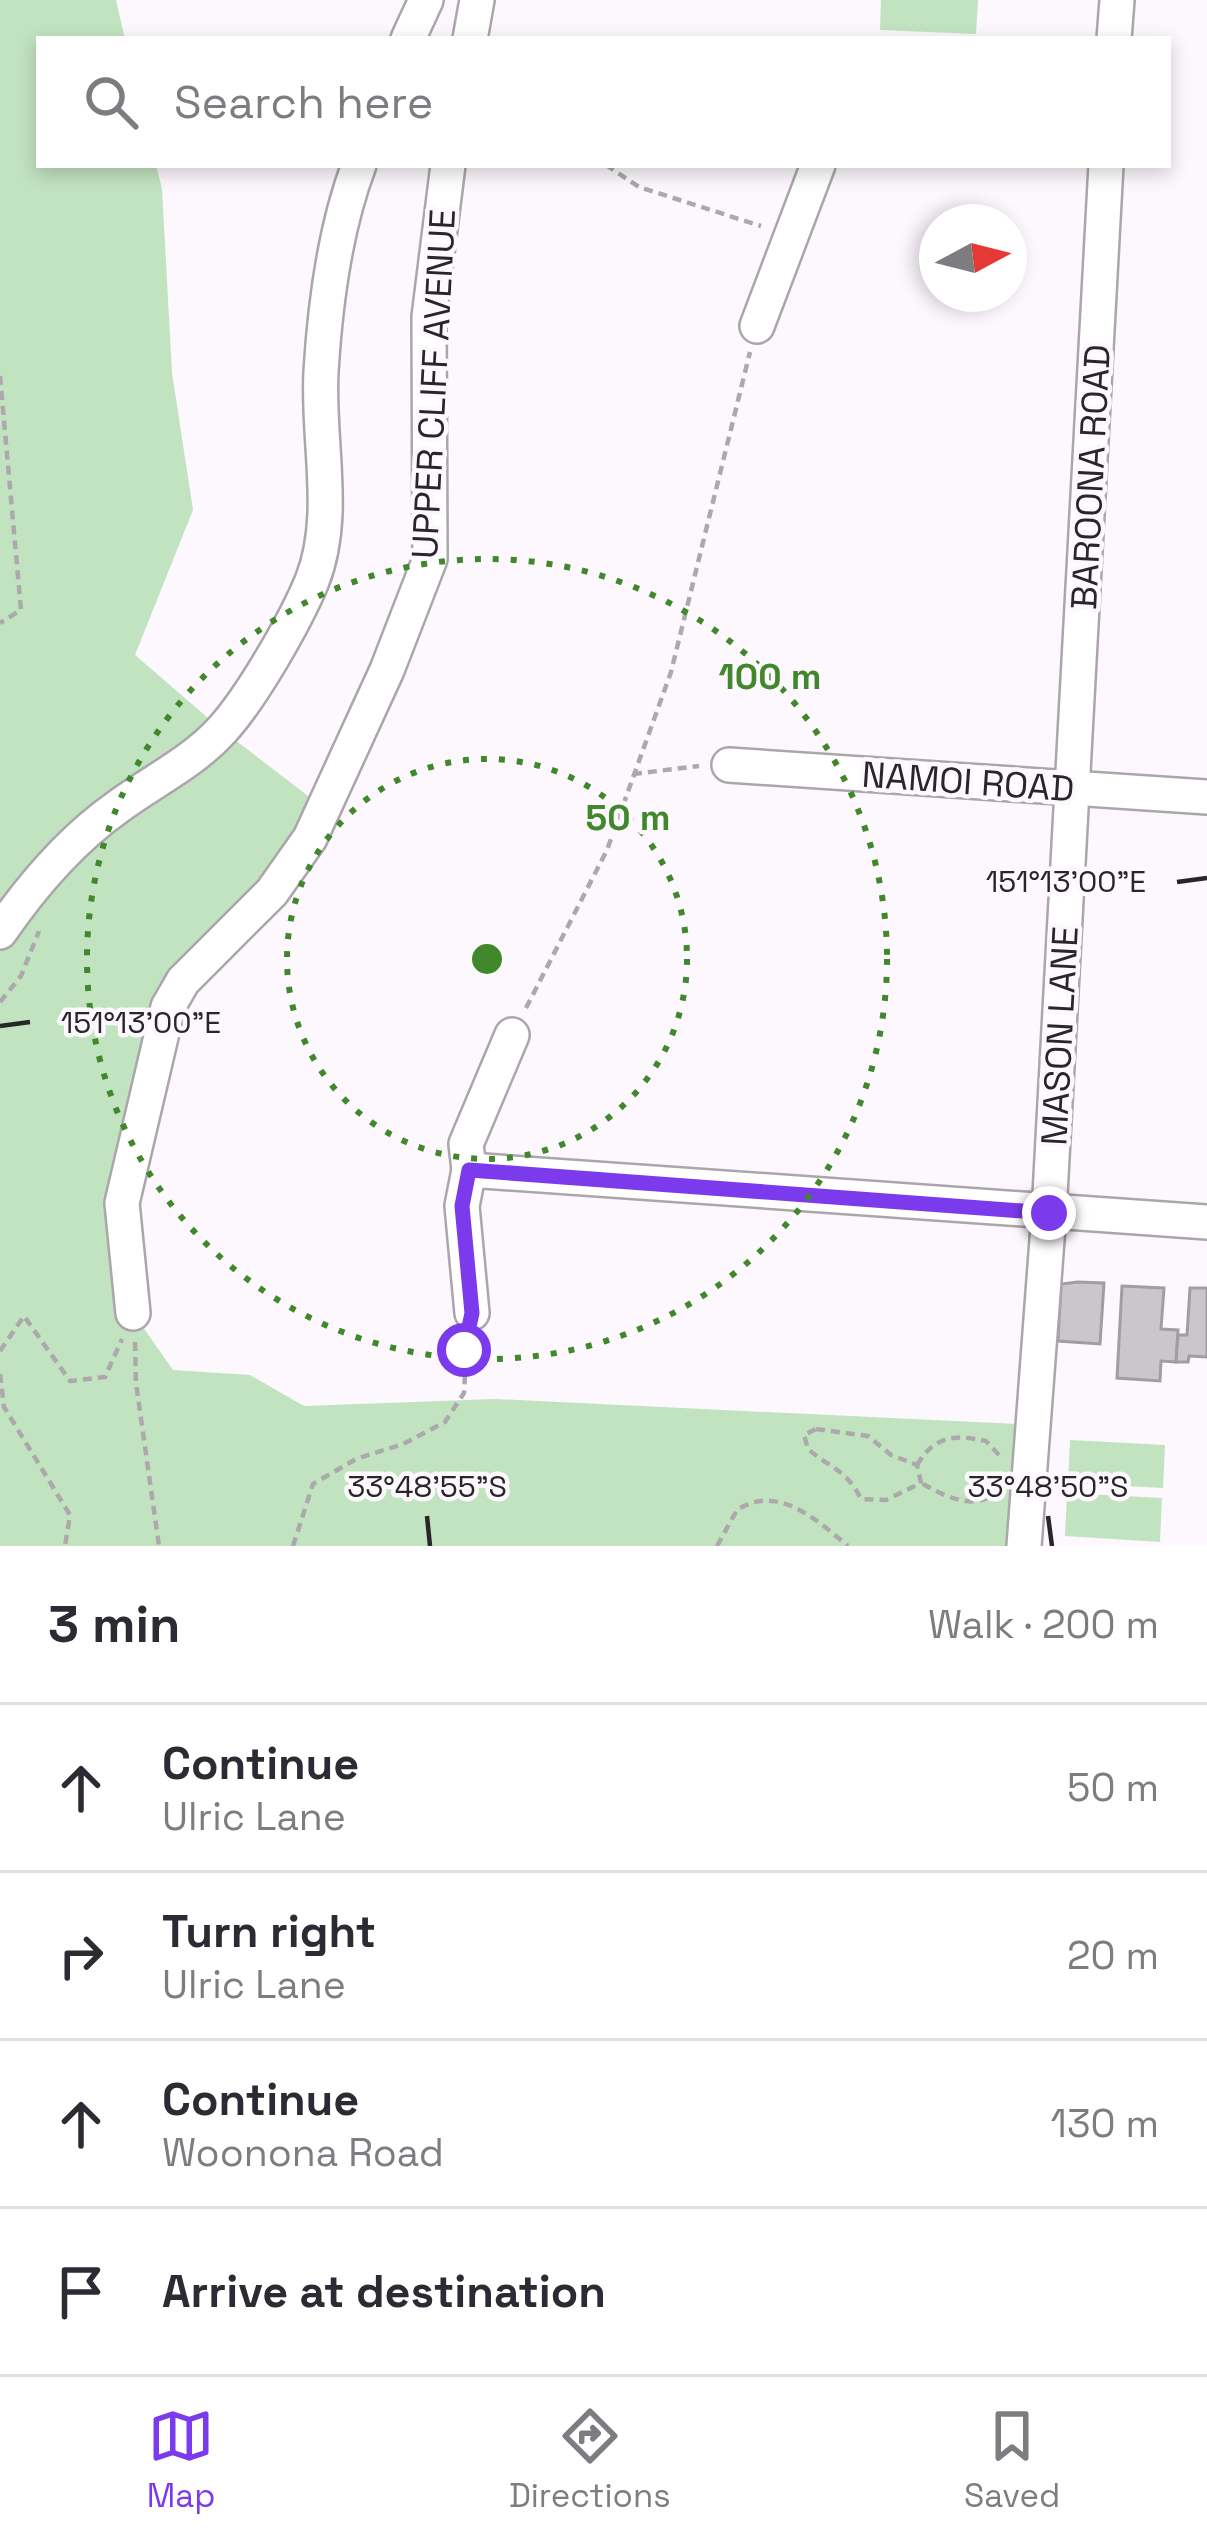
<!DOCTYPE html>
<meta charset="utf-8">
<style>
body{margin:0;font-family:"Space Grotesk",sans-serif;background:#f2f2f3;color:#2b2b33}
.compass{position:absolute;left:919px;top:204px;width:108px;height:108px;border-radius:50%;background:#fff;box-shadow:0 6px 18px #0003;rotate:83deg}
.stop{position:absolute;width:36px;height:36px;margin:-27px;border:9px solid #7c3aed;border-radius:50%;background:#fff}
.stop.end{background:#7c3aed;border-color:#fff;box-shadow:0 3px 12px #0008}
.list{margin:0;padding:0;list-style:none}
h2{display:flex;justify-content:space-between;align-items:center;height:156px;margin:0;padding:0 48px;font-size:51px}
h2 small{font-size:39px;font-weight:400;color:#7c7c81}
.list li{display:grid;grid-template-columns:78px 1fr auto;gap:36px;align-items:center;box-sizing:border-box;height:168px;padding:0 48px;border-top:3px solid #e1e1e2}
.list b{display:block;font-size:45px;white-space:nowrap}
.list p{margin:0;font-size:39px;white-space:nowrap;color:#7c7c81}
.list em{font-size:39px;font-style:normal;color:#7c7c81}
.icon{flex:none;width:66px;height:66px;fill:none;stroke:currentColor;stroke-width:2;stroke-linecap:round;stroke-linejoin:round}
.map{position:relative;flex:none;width:1207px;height:1546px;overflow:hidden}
.search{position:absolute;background:#fff;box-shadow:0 6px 18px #0003;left:36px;right:36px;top:36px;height:132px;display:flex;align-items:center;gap:30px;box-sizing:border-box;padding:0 42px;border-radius:0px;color:#7c7c81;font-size:45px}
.sheet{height:828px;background:#fff}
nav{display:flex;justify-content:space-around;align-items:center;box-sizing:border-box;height:168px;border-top:3px solid #e1e1e2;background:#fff;font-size:33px;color:#7c7c81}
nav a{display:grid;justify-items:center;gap:6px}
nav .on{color:#7c3aed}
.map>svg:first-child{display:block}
.green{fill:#c2e3bf}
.building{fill:#cac6ca;stroke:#a19ea2;stroke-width:3}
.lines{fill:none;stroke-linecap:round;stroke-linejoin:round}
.minor-casing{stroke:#aaa6ab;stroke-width:38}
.path{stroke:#aca9ac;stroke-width:4.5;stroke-dasharray:9 6;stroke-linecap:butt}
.minor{stroke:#fff;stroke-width:33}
.route{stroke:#7c3aed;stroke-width:15}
.ticks{fill:none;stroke:#282628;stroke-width:4.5}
.ring{fill:none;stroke:#41872c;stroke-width:6;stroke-dasharray:6 12}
.labels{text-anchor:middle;stroke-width:9;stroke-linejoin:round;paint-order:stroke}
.street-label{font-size:36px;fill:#282628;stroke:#fcf8fd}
.ticks-label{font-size:30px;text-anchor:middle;fill:#282628;stroke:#fcf8fd;stroke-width:9;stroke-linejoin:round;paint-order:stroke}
.centre{fill:#41872c;stroke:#fcf8fd;stroke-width:6}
.ring-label{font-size:36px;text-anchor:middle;font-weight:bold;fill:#41872c;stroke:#fcf8fd;stroke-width:9;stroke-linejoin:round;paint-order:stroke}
</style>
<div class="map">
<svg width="1207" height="1546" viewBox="0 0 1207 1546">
<rect width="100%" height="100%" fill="#fcf8fd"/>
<!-- green -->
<g class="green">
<path d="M0,0h116l9,39h-86v126h117l6,24 10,184 21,137 -58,145 87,75 103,79 -142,172 -61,222 11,110 40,57 77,5 54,31 191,-7 522,25 -5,122h-1012z"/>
<path d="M881,0h97l-2,34 -96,-4z"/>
<path d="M1070,1440l95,5 -2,43 -95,-5z"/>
<path d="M1067,1493l95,5 -2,44 -95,-6z"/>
</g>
<!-- building -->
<g class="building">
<path d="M1078,1282l26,1 -4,61 -42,-3 3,-57z"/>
<path d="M1122,1286l42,2 -3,41 17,1 -2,32 -15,-1 -1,20 -43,-3z"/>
<path d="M1190,1288h17v69l-18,-1 -1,6h-12l2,-27h9z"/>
</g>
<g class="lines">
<defs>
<g id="minor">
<path d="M408,39l18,-39"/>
<path d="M470,39l7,-39"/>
<path d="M1114,39l3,-39"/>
<path d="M757,326l61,-161"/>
<path d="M729,765l478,32"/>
<path d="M0,932c33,-48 72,-93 119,-126 34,-25 74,-44 103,-76 30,-33 73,-108 90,-149 26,-65 5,-141 9,-209 4,-67 14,-144 38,-207"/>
<path d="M469,1170l-3,-26 46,-109"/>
<path d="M133,1313l-11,-110 46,-196 15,-26 89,-89 38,-54 77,-168 43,-111 -1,-242 19,-152"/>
<path d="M472,1313l-10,-107 7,-36 738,52"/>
<path d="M1024,1546l25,-333 57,-1048"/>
</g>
</defs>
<!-- minor casing -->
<use href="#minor" class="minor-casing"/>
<!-- path -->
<g class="path">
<path d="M606,165l33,22 122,39"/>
<path d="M0,376l21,234 -21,13"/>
<path d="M633,774l66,-8"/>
<path d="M0,1002l21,-26 18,-45"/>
<path d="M526,1008l81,-158 64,-178 79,-320"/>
<path d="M135,1342l1,41 23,163"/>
<path d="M0,1351l24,-35 46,65 35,-4 17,-38"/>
<path d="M0,1374l4,33 66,108 -5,31"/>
<path d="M816,1429l52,7 23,19 26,10 4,18 -35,17 -25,-1c-14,-29 -31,-31 -53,-50l-4,-14z"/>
<path d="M917,1465c17,-29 37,-31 69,-24l13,14"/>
<path d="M923,1484c23,13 56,29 75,5"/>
<path d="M293,1546l20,-62 43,-25 47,-15 42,-22 19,-29 3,-54"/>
<path d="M717,1546l20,-36c41,-27 81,11 111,36"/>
</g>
<!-- minor -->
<use href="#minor" class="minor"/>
</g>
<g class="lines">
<!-- route -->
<path class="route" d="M464,1350l8,-37 -10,-107 7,-36 580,43"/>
</g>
<!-- ticks -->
<path class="ticks" d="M1177,882l30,-4M0,1026l30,-4M427,1516l3,30M1048,1516l4,30"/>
<!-- distance rings -->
<g class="ring">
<circle cx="487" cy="959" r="200"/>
<circle cx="487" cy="959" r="400"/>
</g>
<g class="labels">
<!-- street labels -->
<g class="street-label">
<text transform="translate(433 384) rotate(-87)" y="13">UPPER CLIFF AVENUE</text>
<text transform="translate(1090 477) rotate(-87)" y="13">BAROONA ROAD</text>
<text transform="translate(968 781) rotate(4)" y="13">NAMOI ROAD</text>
<text transform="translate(1059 1036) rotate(-87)" y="13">MASON LANE</text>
</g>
</g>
<g class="ticks-label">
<text x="1066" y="892">151°13'00"E</text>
<text x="141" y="1033">151°13'00"E</text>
<text x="427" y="1497">33°48'55"S</text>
<text x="1048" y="1497">33°48'50"S</text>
</g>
<circle cx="487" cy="959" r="18" class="centre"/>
<g class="ring-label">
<text x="770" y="689">100 m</text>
<text x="628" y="830">50 m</text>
</g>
</svg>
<svg class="compass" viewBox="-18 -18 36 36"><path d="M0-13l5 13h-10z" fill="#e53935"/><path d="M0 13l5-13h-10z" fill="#7c7c81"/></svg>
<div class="stop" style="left:464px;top:1350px"></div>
<div class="stop end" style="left:1049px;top:1213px"></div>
<div class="search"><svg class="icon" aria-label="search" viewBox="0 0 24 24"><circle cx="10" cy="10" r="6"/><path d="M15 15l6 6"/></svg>Search here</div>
</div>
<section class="sheet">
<h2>3 min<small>Walk · 200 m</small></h2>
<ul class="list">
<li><svg class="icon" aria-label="ahead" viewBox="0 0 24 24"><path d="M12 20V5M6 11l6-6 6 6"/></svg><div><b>Continue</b><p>Ulric Lane</p></div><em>50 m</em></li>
<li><svg class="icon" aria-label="right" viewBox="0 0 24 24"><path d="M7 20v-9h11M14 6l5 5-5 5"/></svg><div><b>Turn right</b><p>Ulric Lane</p></div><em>20 m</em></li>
<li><svg class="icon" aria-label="ahead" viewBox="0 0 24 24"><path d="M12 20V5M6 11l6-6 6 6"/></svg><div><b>Continue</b><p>Woonona Road</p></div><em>130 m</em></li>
<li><svg class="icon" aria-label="arrive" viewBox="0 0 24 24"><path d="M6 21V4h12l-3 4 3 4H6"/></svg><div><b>Arrive at destination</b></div></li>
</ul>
</section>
<nav>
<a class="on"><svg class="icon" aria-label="map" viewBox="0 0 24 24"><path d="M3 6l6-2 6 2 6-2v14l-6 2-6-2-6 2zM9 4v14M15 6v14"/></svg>Map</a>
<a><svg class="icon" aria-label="directions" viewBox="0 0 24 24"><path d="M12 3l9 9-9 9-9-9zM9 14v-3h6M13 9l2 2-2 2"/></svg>Directions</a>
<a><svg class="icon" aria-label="saved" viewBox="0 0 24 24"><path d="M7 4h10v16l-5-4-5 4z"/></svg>Saved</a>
</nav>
